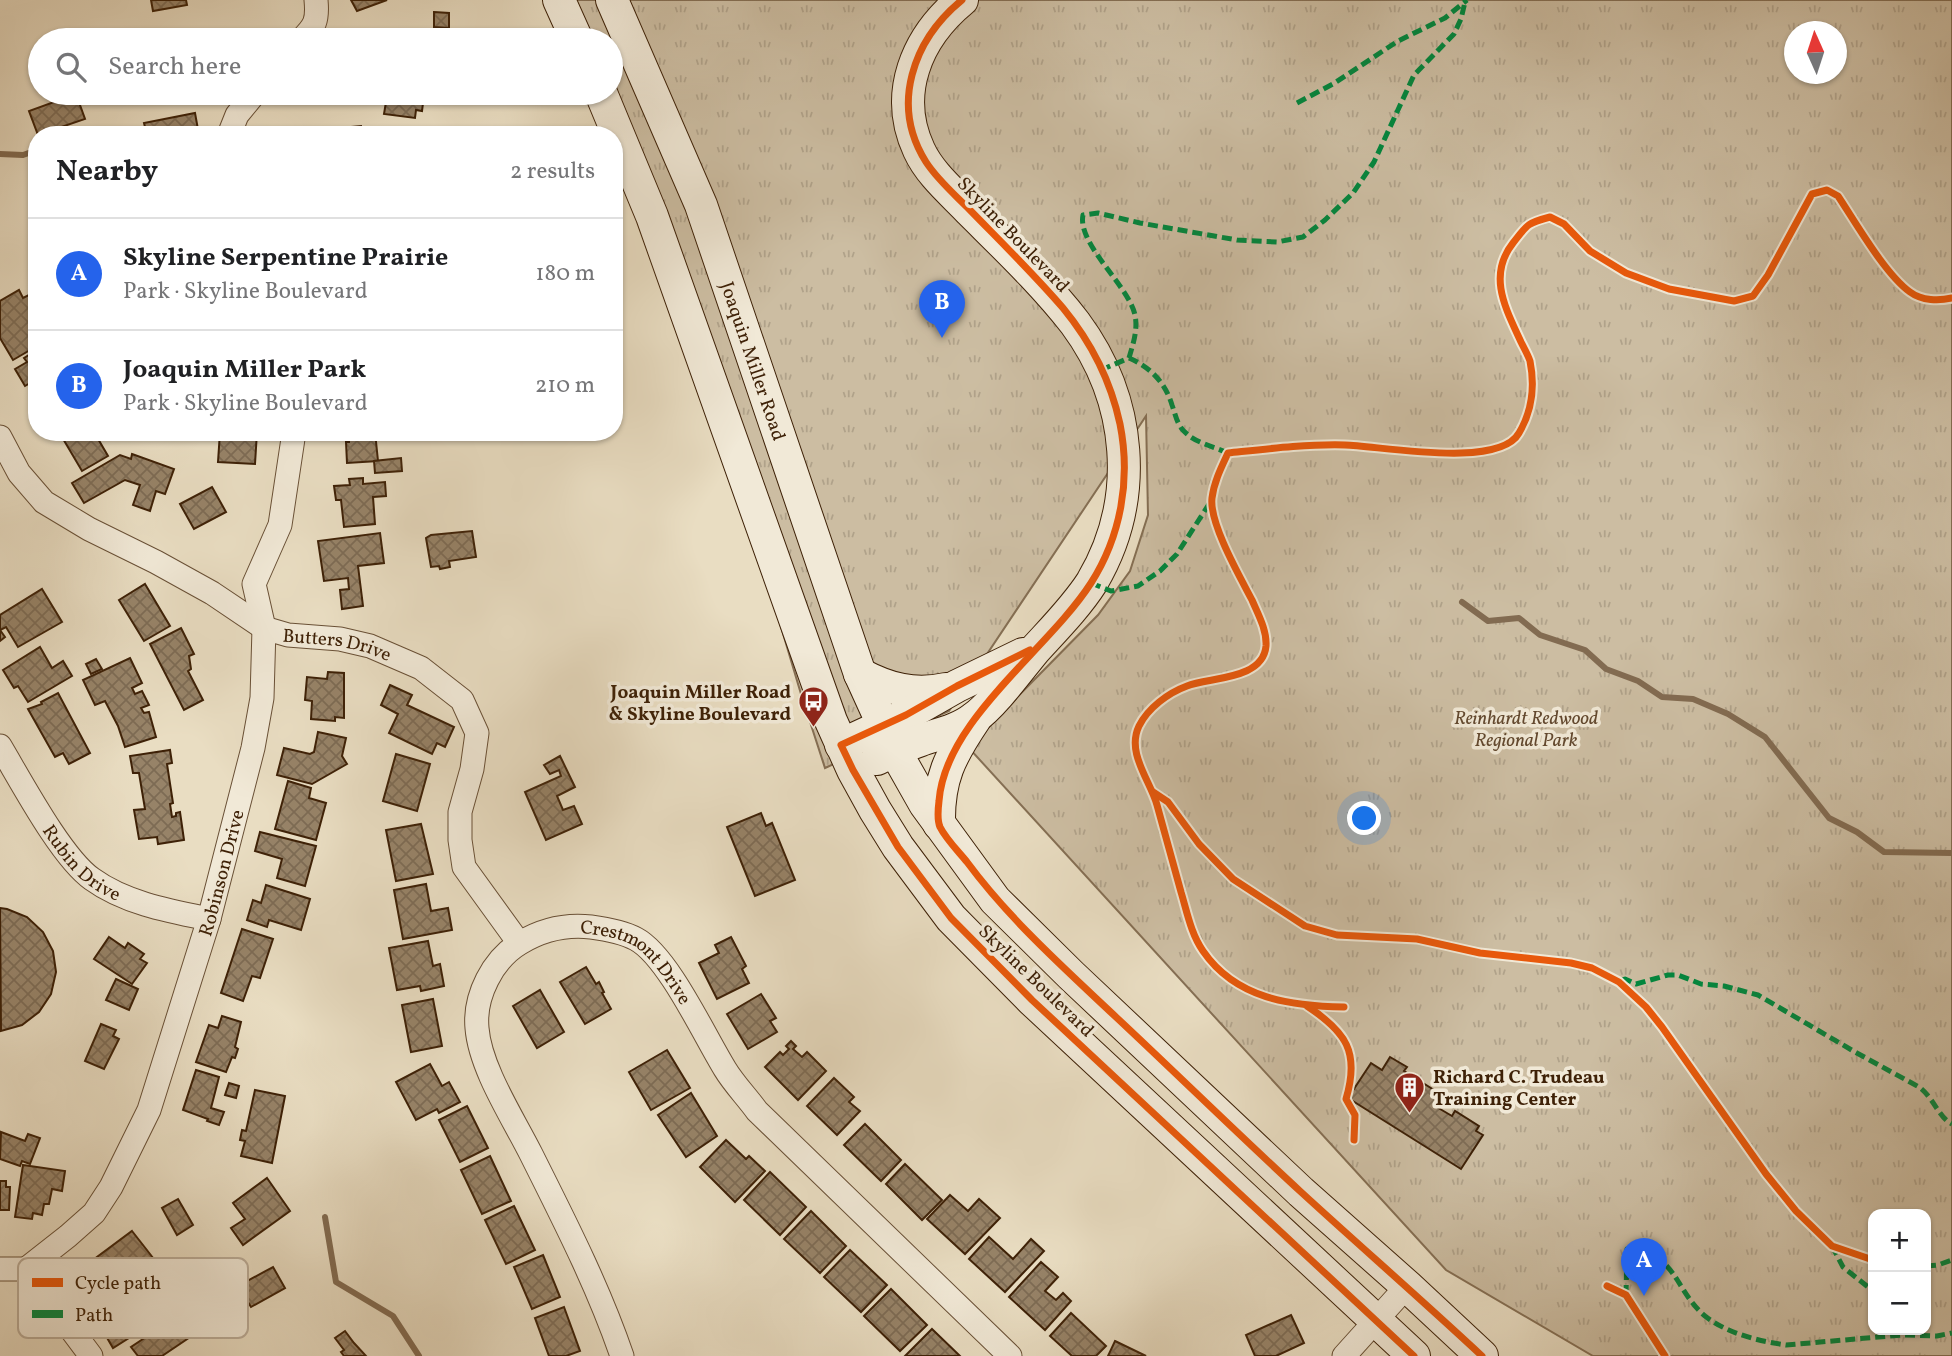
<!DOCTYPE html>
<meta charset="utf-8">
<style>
body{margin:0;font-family:Vollkorn,serif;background:#f6f6f6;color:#202124}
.controls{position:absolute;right:21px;bottom:21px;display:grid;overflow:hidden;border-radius:14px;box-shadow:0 2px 5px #0004}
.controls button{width:63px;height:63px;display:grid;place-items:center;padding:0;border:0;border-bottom:2px solid #e0e0e0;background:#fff;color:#202124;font:35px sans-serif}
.compass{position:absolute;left:1784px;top:21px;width:63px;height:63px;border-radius:50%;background:#fff;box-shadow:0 2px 5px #0004;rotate:357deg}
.you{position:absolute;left:1365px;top:819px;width:24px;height:24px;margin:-18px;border:5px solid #fff;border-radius:50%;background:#1a73e8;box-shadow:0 0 0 10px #1a73e833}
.badge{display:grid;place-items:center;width:46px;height:46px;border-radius:50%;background:#2563eb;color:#fff;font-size:23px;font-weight:700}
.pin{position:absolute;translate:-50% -58px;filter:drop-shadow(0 2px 4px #0008)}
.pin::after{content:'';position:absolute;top:37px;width:24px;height:21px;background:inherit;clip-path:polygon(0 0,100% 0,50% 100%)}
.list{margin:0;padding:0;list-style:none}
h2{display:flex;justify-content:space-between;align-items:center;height:91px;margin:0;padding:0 28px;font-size:30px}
h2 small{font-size:23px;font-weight:400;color:#757577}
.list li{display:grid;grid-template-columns:46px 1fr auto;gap:21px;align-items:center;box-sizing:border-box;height:112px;padding:0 28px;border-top:2px solid #e0e0e0}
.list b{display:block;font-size:26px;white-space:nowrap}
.list p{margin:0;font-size:23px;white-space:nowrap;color:#757577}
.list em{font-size:23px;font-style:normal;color:#757577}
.icon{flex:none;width:38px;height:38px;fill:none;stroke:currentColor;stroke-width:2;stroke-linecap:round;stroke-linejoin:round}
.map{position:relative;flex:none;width:1952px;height:1356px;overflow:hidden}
.search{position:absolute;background:#fff;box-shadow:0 2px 5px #0004;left:28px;top:28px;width:595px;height:77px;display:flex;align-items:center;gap:18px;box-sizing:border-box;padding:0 24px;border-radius:38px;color:#757577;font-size:26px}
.panel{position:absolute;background:#fff;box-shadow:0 2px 5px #0004;left:28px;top:126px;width:595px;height:315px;border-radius:28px}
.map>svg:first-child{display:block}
.park{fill:url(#park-tufts);stroke:#856f54;stroke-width:2;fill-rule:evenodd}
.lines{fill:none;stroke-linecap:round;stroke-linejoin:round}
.stream{stroke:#826b51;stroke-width:6}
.building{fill:url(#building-cross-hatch);stroke:#3e2107;stroke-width:2}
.minor-casing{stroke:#695036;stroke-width:25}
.secondary-casing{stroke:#3e2107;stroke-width:34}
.minor{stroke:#f1e9d7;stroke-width:23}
.secondary{stroke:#f1e9d7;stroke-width:32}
.quiet{stroke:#00873e;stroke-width:5;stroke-dasharray:10 5;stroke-linecap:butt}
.cycleway-casing{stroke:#f1e9d7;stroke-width:11}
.cycleway{stroke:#e8590c;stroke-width:7}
.labels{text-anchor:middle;stroke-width:7;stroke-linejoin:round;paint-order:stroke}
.street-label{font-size:19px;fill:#3e2107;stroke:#f1e9d7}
.poi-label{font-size:19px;font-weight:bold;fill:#3e2107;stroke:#f1e9d7;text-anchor:end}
.park-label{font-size:19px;font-style:italic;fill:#62482e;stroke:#f1e9d7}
.key{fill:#f1e9d7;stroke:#bbad99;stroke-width:2}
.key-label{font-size:19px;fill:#3e2107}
</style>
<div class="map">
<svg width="1952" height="1356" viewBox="0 0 1952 1356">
<defs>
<pattern id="park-tufts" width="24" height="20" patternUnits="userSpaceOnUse" patternTransform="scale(1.75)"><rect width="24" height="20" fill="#ccbda2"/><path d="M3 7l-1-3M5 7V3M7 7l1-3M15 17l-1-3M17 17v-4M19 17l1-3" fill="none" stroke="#b0a28a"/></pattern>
<pattern id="building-cross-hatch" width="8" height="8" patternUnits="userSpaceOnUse" patternTransform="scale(1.75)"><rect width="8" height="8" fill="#978368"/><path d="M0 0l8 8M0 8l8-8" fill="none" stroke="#7d6b54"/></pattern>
</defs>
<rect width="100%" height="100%" fill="#e9ddc2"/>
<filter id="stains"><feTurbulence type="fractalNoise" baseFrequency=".00286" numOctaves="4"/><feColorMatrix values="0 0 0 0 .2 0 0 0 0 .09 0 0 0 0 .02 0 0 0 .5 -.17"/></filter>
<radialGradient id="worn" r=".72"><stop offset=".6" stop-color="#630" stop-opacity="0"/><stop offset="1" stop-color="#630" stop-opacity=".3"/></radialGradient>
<!-- park -->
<path class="park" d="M549,0h1403v1356h-359l-147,-86 -478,-523 130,-132 32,-44 18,-56 -2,-99 -197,295 -124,57 -24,-74 -73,-245 -117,-356v-53h-44zM1794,32h42v42h-42zM1873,1214h53v116h-53z"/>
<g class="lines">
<!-- stream -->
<g class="stream">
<path d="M88,135l10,-3"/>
<path d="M0,154l23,1 14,-5"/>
<path d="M1462,602l26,19 31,-3 21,17 45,15 21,19 32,12 24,16 31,2 35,15 37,23 64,81 28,14 27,20 68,1"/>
<path d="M325,1217l11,65 57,34 26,40"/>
</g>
</g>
<!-- building -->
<g class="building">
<path d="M151,0h35l1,5 -34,6z"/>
<path d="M351,0h36l-30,11z"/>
<path d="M434,12l15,1v15l-15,-1z"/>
<path d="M393,93h25l-1,9 6,1 -1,8 -6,-1 -1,8 -31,-4 3,-18h6z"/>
<path d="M76,94l9,25 -47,16 -9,-24z"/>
<path d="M195,113l4,22h-52l-3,-12z"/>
<path d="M361,126l1,9h-20l-1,-7z"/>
<path d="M19,290l4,8 10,-5 4,6v47l-24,14 -13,-22v-37z"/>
<path d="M37,350v29l-12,7 -10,-17 12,-7 -3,-4z"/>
<path d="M59,432h35l14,24 -26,15z"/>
<path d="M220,432h37l-2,32 -37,-2z"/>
<path d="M349,432h26l3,29 -31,2 -1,-21h3z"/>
<path d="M132,454l42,15 -9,25 -9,-3 -6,20 -17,-6 7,-20 -15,-5 -41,23 -12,-20 48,-28 11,4z"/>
<path d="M401,458l1,13 -27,2 -1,-12z"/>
<path d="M363,478v6l22,-2 1,14 -13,1 2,27 -31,3 -3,-27h-5l-2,-14 16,-1 -1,-6z"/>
<path d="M212,487l14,25 -32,17 -14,-25z"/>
<path d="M472,531l4,26 -27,4 1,6 -10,2 -1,-3 -8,1 -5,-29 5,-3z"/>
<path d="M380,533l4,30 -26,3 5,40 -21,3 -2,-19 9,-1 -1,-11 -24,3 -6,-40z"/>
<path d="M145,584l25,42 -26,15 -25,-41z"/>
<path d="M42,589l20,33 -44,25 -12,-20 -6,3 5,7 -5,4v-26z"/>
<path d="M181,628l13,26 -5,2 2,13 -3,2 15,29 -19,10 -34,-66z"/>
<path d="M40,647l12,21 11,-7 9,15 -44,26 -10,-16 -4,2 -11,-18z"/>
<path d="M130,658l12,25 -10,5 3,6 7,-3 7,14 -8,3 3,5 5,-1 7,25 -31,10 -7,-21 -13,-25 -10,4 -12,-25z"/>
<path d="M96,659l6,10 -11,5 -5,-10z"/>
<path d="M328,672l16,1v45l-9,-1v4l-24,-2 1,-18 -7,-1 2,-23 20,2z"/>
<path d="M390,685l22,10 -5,10 47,22 -9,20 -8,-4 -5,11 -43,-21 9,-19 -17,-9z"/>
<path d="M58,693l32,60 -21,11 -6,-11 -8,4 -27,-48 14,-5 -1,-2z"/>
<path d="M318,732l28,6 -4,18 5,8 -35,20 -35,-9 7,-27 26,6 4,-2z"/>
<path d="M170,750l2,13 -5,1 6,39 -3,1 2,13 4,-1v-3l4,-1 4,28 -26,4 -1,-7 -18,2 -5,-29 11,-1 -6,-36h-6l-3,-17z"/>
<path d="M396,754l34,10 -13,47 -34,-10z"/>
<path d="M560,756l15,31 -18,9 6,14 11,-4 8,18 -36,16 -21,-48 36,-16 -2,-6 -9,4 -6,-9z"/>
<path d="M288,781l23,7 -2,10 17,5 -10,37 -41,-11z"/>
<path d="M761,813l5,13 6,-3 23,57 -40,16 -28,-69z"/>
<path d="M421,824l12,50 -37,7 -10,-51z"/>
<path d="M260,832l56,14 -11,40 -28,-8 5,-19 -27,-8z"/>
<path d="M426,884l5,27 17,-3 4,22 -49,9 -9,-49z"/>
<path d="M266,885l44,14 -9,31 -32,-10 -2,7 -20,-7 6,-20 8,3z"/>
<path d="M0,908l7,1 20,8 16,15 10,19 3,21 -5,22 -12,18 -17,13 -21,6z"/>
<path d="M242,929l31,10 -13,39 -8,-2 -9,25 -22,-8z"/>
<path d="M109,937l16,11 3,-5 16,11 -4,5 7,4 -15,21 -38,-25z"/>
<path d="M731,937l15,29 -4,3 7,14 -32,16 -18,-36 20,-10 -4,-8z"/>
<path d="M428,941l5,25 7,-2 4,22 -23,5 -1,-5 -23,4 -8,-42z"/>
<path d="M586,967l10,17 3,-2 5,10 -2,1 9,16 -26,15 -25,-42z"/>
<path d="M116,979l22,10 -9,21 -23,-10z"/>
<path d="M540,990l24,42 -27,16 -24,-42z"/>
<path d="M761,994l15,24 -6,3 7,11 -29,17 -21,-35z"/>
<path d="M433,999l9,47 -31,6 -9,-47z"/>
<path d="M222,1016l19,6 -6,25 3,2 -3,9 -3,-1 -6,15 -30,-10 13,-37 9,3z"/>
<path d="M101,1024l15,6 -3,6 6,3 -15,30 -19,-8z"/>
<path d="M791,1041l5,5 -3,3 9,8 5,-5 19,19 -28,29 -33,-33 15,-15 3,3 6,-6 -3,-3z"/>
<path d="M667,1050l23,38 -39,22 -22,-38z"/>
<path d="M1390,1057l17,10 -3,4 38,24 -7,11 17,10 3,-5 24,15 -3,5 7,4 -22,34 -113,-71 23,-35 11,7z"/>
<path d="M430,1064l12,22 7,-4 11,20 -21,11 -2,-4 -21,11 -20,-38z"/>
<path d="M196,1070l23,7 -8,31 13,4 -5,13 -12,-4 1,-2 -25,-9z"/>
<path d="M834,1078l20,19 -5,5 11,9 -23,24 -30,-29z"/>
<path d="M229,1083l10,3 -3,12 -11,-3z"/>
<path d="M255,1090l30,6 -13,67 -31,-7 4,-15 -5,-1 2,-10 4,1z"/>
<path d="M691,1093l26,43 -31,21 -28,-42z"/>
<path d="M467,1106l21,42 -28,14 -21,-42z"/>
<path d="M865,1124l36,36 -20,21 -37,-36z"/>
<path d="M1,1132l24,9 3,-7 12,4 -10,26 -8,-3 -2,5 -20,-7z"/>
<path d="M726,1140l20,19 3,-3 16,15 -30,31 -35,-35z"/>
<path d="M490,1156l21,45 -29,13 -21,-44z"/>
<path d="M905,1164l37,36 -20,20 -36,-36z"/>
<path d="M23,1165l42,6 -3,20 -10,-2 -3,15h-5l-2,11 -9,-2 -1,6 -17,-2z"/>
<path d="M770,1172l36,35 -26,28 -36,-35z"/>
<path d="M267,1178l23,33 -47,34 -12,-17 14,-9 -12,-16z"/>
<path d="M0,1181h6v6h4l-1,23h-9z"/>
<path d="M950,1195l18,16 11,-12 21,19 -35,36 -38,-35z"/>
<path d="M178,1199l15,26 -16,10 -15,-27z"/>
<path d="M514,1206l21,44 -29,14 -21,-44z"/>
<path d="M811,1211l35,35 -26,27 -36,-34z"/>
<path d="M132,1231l25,32 -11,8 -3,-3 -28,21 -22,-29z"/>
<path d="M989,1237l24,22 18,-20 13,12 -39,41 -36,-33z"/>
<path d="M850,1250l37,35 -26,27 -37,-35z"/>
<path d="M543,1255l17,42 -28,12 -18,-42z"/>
<path d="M1041,1262l17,15 -13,14 11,9 7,-7 8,8 -26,29 -36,-33z"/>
<path d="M273,1267l12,21 -34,19 -13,-21z"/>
<path d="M891,1289l36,36 -27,26 -36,-35z"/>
<path d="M191,1307l14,20 -43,29h-24l-7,-9z"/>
<path d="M564,1307l16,44 -14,5h-17l-14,-38z"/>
<path d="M1071,1313l35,33 -10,10h-24l-22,-20z"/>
<path d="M1291,1315l13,28 -28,13h-21l-9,-21z"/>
<path d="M121,1325l8,13 -16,10 -7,-12z"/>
<path d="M932,1329l28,27h-55z"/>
<path d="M345,1331l9,12 12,13h-22l-3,-4 3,-2 -9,-12z"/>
<path d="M1115,1341l31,15h-38z"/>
</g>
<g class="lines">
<defs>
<g id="minor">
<path d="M301,40c14,-14 17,-19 15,-40"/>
<path d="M229,135l8,-20 18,-22"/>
<path id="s1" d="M0,437l19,36 25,29 45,27 67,33 56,31 52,35 24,7 52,4 30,7 51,22 41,32 15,33 -5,36 -12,43v28l4,27 55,76"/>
<path id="s2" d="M0,746c21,35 61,111 92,133 33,24 77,32 117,40"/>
<path d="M0,1269h26"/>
<path id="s3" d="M26,1269l42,-33 26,-23 17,-26 38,-77 60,-191 44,-171 9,-50 2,-70 -10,-44 26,-59 14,-93"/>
<path d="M26,1269l65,87"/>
<path id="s4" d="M622,1356c-24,-70 -58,-136 -91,-202 -18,-36 -51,-86 -54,-126 -3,-32 16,-69 43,-85 23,-14 45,-19 71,-16 15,2 32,5 45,12 32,17 69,98 89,130 9,15 22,28 32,42l253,245"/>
<path d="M1344,1356l63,-70"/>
</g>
<g id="secondary">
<path d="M559,0l18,40"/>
<path id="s5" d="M612,0l89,205 159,469 35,77 30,53 70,96 76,75 230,217 106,94 75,70"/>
<path d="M601,93l51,123 179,505 22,49 22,40 23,37 53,71 81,82 382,356"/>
<path d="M860,674c28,15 54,22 86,15"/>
<path d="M841,745l65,-30 51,-29 66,-32"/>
<path d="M877,759c14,-7 29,-14 44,-19 18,-6 38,-10 53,-22 19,-13 45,-49 60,-67 20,-22 42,-44 58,-69 49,-83 40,-182 -17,-259 -31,-40 -69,-76 -105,-112 -18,-19 -40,-37 -51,-61 -26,-56 -3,-112 43,-150"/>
<path d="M939,824c-1,-45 11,-68 36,-105"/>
</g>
</defs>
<!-- minor casing -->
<use href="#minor" class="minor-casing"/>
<!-- secondary casing -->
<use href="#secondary" class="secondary-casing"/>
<!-- minor -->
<use href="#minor" class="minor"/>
<!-- secondary -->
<use href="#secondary" class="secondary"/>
<!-- quiet -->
<g class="quiet">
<path d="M1297,103l36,-19 65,-43 47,-23 22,-18"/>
<path d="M1129,358c4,-14 9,-28 6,-43 -6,-29 -58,-71 -52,-100l15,-2 42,10 97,17 40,2 26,-5 22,-17 28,-27 21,-31 40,-87 40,-41 7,-15 4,-17"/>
<path d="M1101,370l28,-12c21,9 36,24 43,47 4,11 5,21 15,29 10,9 28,13 41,19"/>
<path d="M1091,583l20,8 27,-5 22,-15 17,-17 34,-53"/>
<path d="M1622,980l3,-1 11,5 32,-9h10l23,9 23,2 34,9 97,57 64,35c15,11 20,31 33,37"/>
<path d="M1832,1246l11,21 30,24"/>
<path d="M1926,1266l12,-1 14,-5"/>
<path d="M1626,1295l1,-46c50,3 47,41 78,67 23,18 54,25 81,29l116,-10 35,1 15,-3"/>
</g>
<defs>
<g id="cycleway">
<path d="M962,0c-49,40 -72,105 -36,162 11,17 27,31 41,45 32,33 66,66 96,101 28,34 48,74 57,116 11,55 1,112 -29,159 -43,67 -146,137 -152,218 -1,8 -2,19 1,26 6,12 18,24 27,35 43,58 97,106 150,156 62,58 122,117 184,174 60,55 121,108 181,164"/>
<path d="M1030,650l-73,36 -51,29 -65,30 12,25 45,77 53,71 81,82 382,356"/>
<path d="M1153,792l15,10 31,42 34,35 72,47 32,9 80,4 63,14 91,10 21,5 27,14 27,25 16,20 104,147 30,37 36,35 41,14"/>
<path d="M1307,1006c39,26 53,46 39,93l9,16 -1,25"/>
<path d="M1344,1007c-53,-1 -108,-8 -141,-56 -12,-17 -16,-39 -22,-59 -8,-29 -16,-58 -24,-87 -7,-25 -31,-52 -18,-79 9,-18 29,-33 48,-40 23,-9 76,-6 79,-40 1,-16 -8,-32 -14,-46 -12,-23 -43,-77 -40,-102 2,-16 9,-30 16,-45 38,-4 78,-9 117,-8 36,1 154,24 174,-12 13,-22 16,-47 11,-72 -2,-6 -6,-13 -9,-19 -15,-33 -34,-66 -8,-99 14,-18 14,-20 37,-26l14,7 26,27 36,22 43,16 65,12 19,-5 15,-21 44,-81 15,-4 11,6c18,27 47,78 72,96 12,9 29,9 42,6"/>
<path d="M1607,1286l19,9 39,61"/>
</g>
</defs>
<!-- cycleway casing -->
<use href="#cycleway" class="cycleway-casing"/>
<!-- cycleway -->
<use href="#cycleway" class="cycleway"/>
</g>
<!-- icons -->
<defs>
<symbol id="bus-pin" viewBox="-11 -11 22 30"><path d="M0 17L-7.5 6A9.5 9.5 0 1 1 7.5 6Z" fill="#8f2418" stroke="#f1e9d7"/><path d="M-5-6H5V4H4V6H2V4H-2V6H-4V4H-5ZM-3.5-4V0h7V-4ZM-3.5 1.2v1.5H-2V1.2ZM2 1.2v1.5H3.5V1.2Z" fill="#fff"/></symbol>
<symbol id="building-pin" viewBox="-11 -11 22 30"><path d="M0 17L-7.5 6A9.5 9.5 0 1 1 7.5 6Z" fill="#8f2418" stroke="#f1e9d7"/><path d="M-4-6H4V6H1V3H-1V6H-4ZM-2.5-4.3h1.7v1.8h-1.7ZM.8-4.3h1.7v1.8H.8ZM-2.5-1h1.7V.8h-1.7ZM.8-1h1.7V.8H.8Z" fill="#fff"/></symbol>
</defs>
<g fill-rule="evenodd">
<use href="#bus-pin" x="796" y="684" width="35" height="47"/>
<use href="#building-pin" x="1392" y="1070" width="35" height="47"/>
</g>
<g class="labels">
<!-- street labels -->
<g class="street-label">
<text transform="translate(1014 234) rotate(46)" y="7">Skyline Boulevard</text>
<text dy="7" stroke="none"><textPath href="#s5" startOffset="388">Joaquin Miller Road</textPath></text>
<text dy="7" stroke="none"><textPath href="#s1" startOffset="408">Butters Drive</textPath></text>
<text dy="7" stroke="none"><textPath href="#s2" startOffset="144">Rubin Drive</textPath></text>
<text dy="7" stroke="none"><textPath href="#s3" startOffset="453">Robinson Drive</textPath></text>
<text dy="7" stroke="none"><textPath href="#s4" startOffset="593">Crestmont Drive</textPath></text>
<text transform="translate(1037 980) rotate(44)" y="7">Skyline Boulevard</text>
</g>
<!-- poi labels -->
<g class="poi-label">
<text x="791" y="698">Joaquin Miller Road<tspan x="791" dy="22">&amp; Skyline Boulevard</tspan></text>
<text x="1433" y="1083" text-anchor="start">Richard C. Trudeau<tspan x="1433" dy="22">Training Center</tspan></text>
</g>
<!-- park labels -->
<g class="park-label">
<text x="1526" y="724">Reinhardt Redwood<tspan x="1526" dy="22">Regional Park</tspan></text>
</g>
</g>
<!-- legend -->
<rect x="18" y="1258" width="230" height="80" rx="10" class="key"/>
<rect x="32" y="1278" width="31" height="9" fill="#e8590c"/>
<rect x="32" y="1310" width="31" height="8" fill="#00873e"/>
<g class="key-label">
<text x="75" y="1289">Cycle path</text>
<text x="75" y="1321">Path</text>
</g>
<rect width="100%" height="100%" filter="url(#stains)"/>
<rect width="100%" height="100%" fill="url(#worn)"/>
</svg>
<div class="controls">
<button>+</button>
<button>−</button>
</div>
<svg class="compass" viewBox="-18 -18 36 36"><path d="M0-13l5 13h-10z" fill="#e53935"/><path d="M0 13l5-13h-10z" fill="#757577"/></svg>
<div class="you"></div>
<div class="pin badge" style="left:1644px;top:1296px">A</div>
<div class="pin badge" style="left:942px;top:338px">B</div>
<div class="search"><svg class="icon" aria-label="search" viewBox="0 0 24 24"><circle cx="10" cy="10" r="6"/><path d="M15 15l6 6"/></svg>Search here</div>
<section class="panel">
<h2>Nearby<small>2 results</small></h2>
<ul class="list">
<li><span class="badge">A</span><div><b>Skyline Serpentine Prairie</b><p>Park · Skyline Boulevard</p></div><em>180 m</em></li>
<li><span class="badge">B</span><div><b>Joaquin Miller Park</b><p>Park · Skyline Boulevard</p></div><em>210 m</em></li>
</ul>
</section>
</div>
